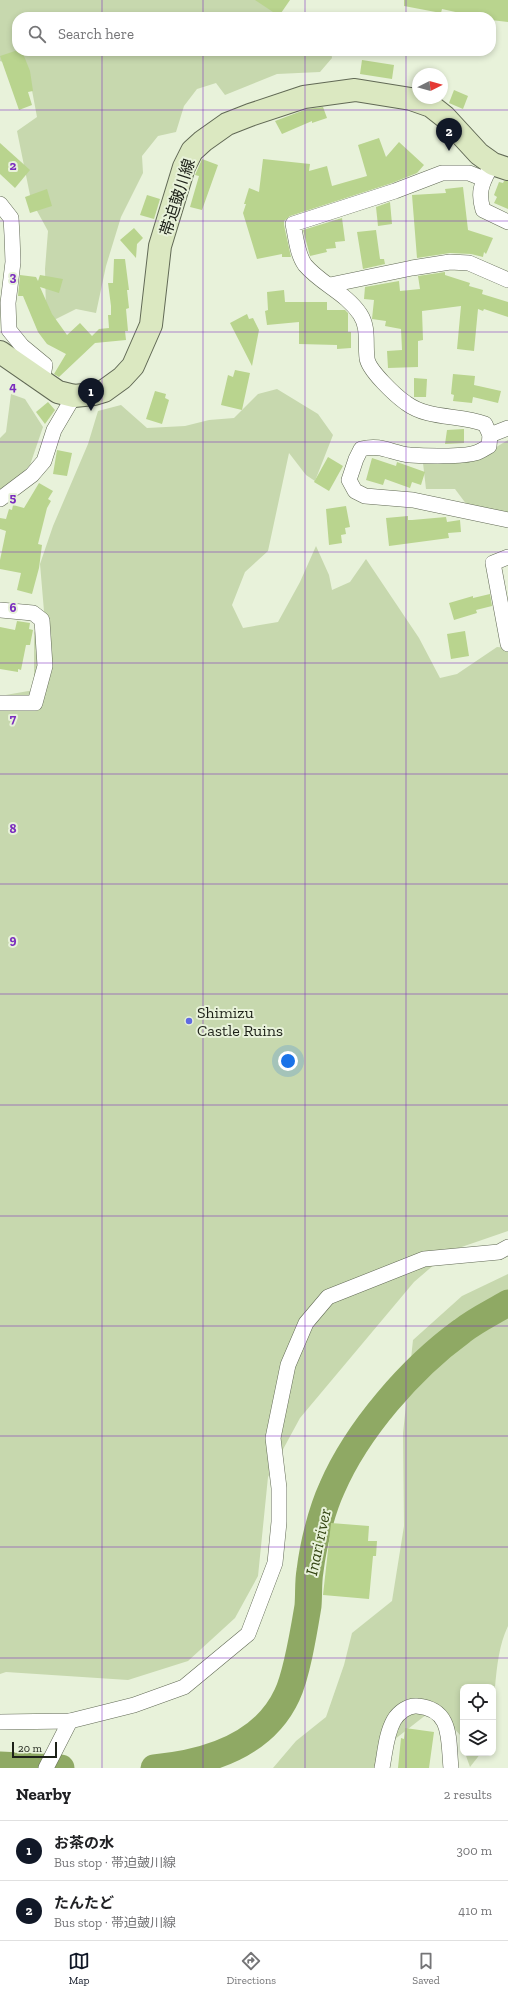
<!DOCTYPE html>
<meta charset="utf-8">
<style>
body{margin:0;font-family:"Zilla Slab","Noto Sans JP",serif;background:#f6f6f6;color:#202124}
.controls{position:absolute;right:12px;bottom:12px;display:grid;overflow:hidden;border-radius:8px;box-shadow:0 2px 6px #0003}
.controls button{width:36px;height:36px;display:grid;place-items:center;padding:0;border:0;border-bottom:1px solid #e0e0e0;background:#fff;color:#202124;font:20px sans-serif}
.compass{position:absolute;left:412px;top:68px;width:36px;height:36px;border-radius:50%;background:#fff;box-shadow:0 2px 6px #0003;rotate:84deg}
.scale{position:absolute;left:12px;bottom:10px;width:45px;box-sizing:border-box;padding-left:4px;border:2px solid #1d2118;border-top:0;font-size:11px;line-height:14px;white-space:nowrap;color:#1d2118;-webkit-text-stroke:3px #e8f2da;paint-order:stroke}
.you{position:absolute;left:288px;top:1061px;width:14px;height:14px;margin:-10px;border:3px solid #fff;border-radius:50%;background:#1a73e8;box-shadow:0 0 0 6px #1a73e833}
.badge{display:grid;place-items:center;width:26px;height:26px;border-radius:50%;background:#111827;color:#fff;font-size:13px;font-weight:700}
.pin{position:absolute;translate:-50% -33px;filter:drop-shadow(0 1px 2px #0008)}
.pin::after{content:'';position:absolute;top:21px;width:14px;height:12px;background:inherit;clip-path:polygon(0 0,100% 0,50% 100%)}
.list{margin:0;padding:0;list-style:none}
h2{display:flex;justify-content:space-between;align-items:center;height:52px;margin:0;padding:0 16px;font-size:17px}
h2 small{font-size:13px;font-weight:400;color:#757577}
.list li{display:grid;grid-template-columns:26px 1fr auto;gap:12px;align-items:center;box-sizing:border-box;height:60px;padding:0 16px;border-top:1px solid #e0e0e0}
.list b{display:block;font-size:15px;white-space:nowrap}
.list p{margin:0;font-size:13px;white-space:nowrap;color:#757577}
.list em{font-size:13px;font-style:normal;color:#757577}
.icon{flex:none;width:22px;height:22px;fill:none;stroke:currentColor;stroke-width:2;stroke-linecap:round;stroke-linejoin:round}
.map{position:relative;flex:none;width:508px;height:1768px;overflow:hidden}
.search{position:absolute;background:#fff;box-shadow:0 2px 6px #0003;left:12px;right:12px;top:12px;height:44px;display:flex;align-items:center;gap:10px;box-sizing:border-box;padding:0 14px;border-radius:16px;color:#757577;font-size:15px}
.sheet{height:172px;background:#fff}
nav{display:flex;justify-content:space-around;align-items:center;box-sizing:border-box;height:56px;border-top:1px solid #e0e0e0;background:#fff;font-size:11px;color:#757577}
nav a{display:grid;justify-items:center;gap:2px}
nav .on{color:#111827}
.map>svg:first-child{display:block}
.green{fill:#c7d8ae}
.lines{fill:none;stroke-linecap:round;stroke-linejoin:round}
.river{stroke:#8fa964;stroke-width:27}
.building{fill:#b9d48e}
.street-casing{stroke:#616955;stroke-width:16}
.secondary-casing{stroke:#616955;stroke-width:24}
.street{stroke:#fff;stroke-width:15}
.secondary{stroke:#dbe8c1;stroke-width:22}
.grid{fill:none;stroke:#7b2cbf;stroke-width:1;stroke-opacity:0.55}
.poi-dot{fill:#606ae2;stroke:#e8f2da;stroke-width:1.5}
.labels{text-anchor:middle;stroke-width:4;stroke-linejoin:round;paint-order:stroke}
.street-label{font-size:16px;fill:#1d2118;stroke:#e8f2da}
.poi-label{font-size:16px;fill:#1d2118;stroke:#e8f2da;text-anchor:start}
.water-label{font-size:17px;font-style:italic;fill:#354614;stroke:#e8f2da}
.grid-label{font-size:13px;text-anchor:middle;font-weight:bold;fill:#7b2cbf;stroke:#e8f2da;stroke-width:4;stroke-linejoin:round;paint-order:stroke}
</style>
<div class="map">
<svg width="508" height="1768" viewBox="0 0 508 1768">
<rect width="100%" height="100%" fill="#e8f2da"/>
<!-- green -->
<g class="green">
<path d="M0,0h259l23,17h-265v34h314l1,7 -12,14 -43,2 -52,21 -9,-12 -19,6 -13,17 -8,26 -18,4 -16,20 1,17 -22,44 -15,49 -10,47 -20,-4 -22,11 -8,-8 -1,-43 3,-38 -17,-31 -14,-69 20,-14 -6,-32 -14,-18 -17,-6z"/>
<path d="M277,389l41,25 15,21 -18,46 -9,-6 -17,-22 -21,98 -23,21 -13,33 11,23 35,-6 22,-40 16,-36 13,29 3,15 18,-8 16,-23 53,79 21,40 17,-4 40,-27 11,1v583l-58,20 -36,31 -114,136 -32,59 -10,99 -23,42 -47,43 -60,19 -122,-8 -6,2v-978l34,-6v-57l10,-22 -4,-47 13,-38 35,-82 10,-33 23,-6 26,23 38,-2 24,-6 25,-2 24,-24z"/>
<path d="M11,394l14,5 18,28 -13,38 -30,32v-59l6,-6z"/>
<path d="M508,440v74l-41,-9 -12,-16h-29l-3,-26 50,-2z"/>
<path d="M508,1274v352c-9,19 -11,40 -13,61 0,12 2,21 -2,31v-31h-30v58l-3,-10 -24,-28 -46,36 -11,25h-106l23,-27 30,-24 18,-52 8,-32 40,-32 12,-75 -1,-93 10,-93 49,-44z"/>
<path d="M465,1753h16l-11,14z"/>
</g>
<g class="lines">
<!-- river -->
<g class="river">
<path d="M0,1765l61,3"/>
<path d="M154,1768c52,-5 109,-21 133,-73 10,-21 17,-65 21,-89 1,-12 0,-24 2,-35 3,-25 11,-59 22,-83 25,-58 79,-120 130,-157 14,-11 31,-19 46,-28"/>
</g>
</g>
<!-- building -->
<g class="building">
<path d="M255,0h35l-11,16z"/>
<path d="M404,0h104v22l-17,-2v-3h-22v-2l-27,-6 -1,4 -37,-7z"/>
<path d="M15,51h7l8,20 3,20 -5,1 4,13 -13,5 -19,-54z"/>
<path d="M362,60l32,5 -2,14 -32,-5z"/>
<path d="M454,90l14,6 -5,13 -14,-6z"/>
<path d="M323,107l4,11 -15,5v-2l-30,13 -7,-13 32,-12z"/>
<path d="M379,138l7,19 13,-15 25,23 -7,8 -25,10 -102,33 -6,5v4l7,32h-9v-3l-25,5 -14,-46 3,-9h-2l5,-16 10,4 4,-33 47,5 -1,7 18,-5 5,20 35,-10 -9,-31z"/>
<path d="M0,143l30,27 -15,18 -15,-14z"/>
<path d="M202,159l16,6 -16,45 -12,-3 9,-31 -4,-1z"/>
<path d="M504,181h4v28l-14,-6 3,-6 -3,-2 5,-13 4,1z"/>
<path d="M463,187l5,43 25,8 -7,16 -2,-2 -1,5 -12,-3 -21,-1 -33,5 -5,-63 34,-2 -1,-4z"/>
<path d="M47,189l5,17 -22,7 -5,-16z"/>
<path d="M147,195l13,4 -6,20 -14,-4z"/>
<path d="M390,202l2,22 -14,2 -2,-19z"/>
<path d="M342,218l3,23 -10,1 1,6 -10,1 1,3 -17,4 -7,-26z"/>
<path d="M134,228l9,10 -6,6 -1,14 -16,-18z"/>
<path d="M376,230l4,29h4l1,5 -22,5 -6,-37z"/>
<path d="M114,259h11l4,31h-2l2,18 -3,1 2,22h-3l1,9 -31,3 -36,34 -5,-3 12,-20 -19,-10 -9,-12 -15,-36h-5l2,-21 16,2 2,4 2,-6 23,4 -4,14 -19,-6 12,27 15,21 13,-12 12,13 7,-7 10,-1 -1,-13h3v-9l-3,-23h5z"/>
<path d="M445,272v3l25,8 -1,3 14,4 -1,4 26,8v15l-24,-8 -1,2 -5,-2 -4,42 -17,-2 4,-43 -39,5 1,29 -5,1v26l-30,1 -1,-17 15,-1 -1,-21 -16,-3 1,-5 -14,-2 2,-19 -10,-1 1,-12 34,-6 1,10 20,-2 -2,-13z"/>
<path d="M284,290l1,12h42v8h18l3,3v19h3v16l-14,1v-4l-38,-1v-22l-32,3 -2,-14 3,-1 -1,-18z"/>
<path d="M247,314l2,5 4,-1 6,12 -7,36 -22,-43z"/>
<path d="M235,370l15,3 -8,37 -21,-5 7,-30 5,2z"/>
<path d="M453,374l22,2 -1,9 27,6 -3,12 -25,-6 -1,6 -19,-2 1,-6 -3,-1z"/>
<path d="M414,378l13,1 -1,18h-12z"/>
<path d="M155,391l11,3 -1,4 4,2 -7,24 -16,-5z"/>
<path d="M48,402l7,8 -10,14 -9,-12z"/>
<path d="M464,429v14l-19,1 2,-14z"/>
<path d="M57,450l15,3 -5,23 -14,-2z"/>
<path d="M328,457l15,9 -14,25 -15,-9z"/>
<path d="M372,458l24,8 1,-4 28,10 -4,13 -9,-3 -2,6 -25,-9 -2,6 -17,-5z"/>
<path d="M39,483l14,8 -5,8 3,2 -4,7 -9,36 4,1 -3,23 -7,26 -15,-4 4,-17 -21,-4v-9l6,-29 -6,-2v-11l6,1 3,-10 3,1 1,-5 11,3z"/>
<path d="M346,506l4,21 -5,1 1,6 -5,1 1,8 -13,2 -3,-36z"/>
<path d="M408,516v4h4l34,-3 1,5 13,-2 1,12 -13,1 1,5 -60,8 -3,-28z"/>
<path d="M490,594l2,12 -16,4 1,3 -23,7 -5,-17 24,-7v2z"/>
<path d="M17,621l13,2 -1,6 4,1 -3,15h-4l-5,25 -3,-1v3l-18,-3v-42l15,3z"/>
<path d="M465,631l4,25 -18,3 -4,-25z"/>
<path d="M331,1523l38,3 -1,15h9l-1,15h-3l-4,43 -46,-4z"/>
<path d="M405,1728l29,4 -5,36h-31l3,-30 3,1z"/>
</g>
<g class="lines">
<defs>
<g id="street">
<path d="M489,170c-8,15 -11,23 -6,40l25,12"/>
<path d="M484,179l-15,-6h-27l-47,18 -102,33c3,13 4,30 12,41 16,19 41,28 55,49 9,14 5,27 7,44 1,12 29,38 39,45 23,17 53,11 79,21l5,11 -1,11c-4,2 -9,6 -14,7 -12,4 -51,3 -65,2 -19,-2 -28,-11 -49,-6l-5,10 -7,21 6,11 10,5 48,4 95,20"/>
<path d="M0,204l11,14 1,17 1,27 -5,41 1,27 13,16 23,19 -3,17"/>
<path d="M330,285l82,-17 38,-6 19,1 39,17"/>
<path d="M490,435l18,-7"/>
<path d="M0,499l32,-24 12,-14 10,-31 20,-34"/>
<path d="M508,557l-15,6 15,81"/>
<path d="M0,610l33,3 9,7 3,46 -10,37h-35"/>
<path d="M0,1722l70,-1 64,-16 50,-18 64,-53 27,-71 4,-41v-34l-6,-50 15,-73 18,-42 22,-26 96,-38 75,-7 9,-5"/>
<path d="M46,1768l24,-47"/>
<path d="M382,1768c3,-15 4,-34 12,-48 4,-7 14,-15 23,-14 36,3 31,34 34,62"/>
</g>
<path id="secondary" d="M0,352l58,40 16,4 20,-2 10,-3 18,-13 11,-12 18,-41 9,-79 24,-79 8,-16 11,-10 24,-17 23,-9 54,-18 51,-7 56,9 20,7 14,11 34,37 14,10 15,5"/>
</defs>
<!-- street casing -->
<use href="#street" class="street-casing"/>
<!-- secondary casing -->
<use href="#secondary" class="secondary-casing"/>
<!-- street -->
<use href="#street" class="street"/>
<!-- secondary -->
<use href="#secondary" class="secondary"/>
</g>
<!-- grid -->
<path class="grid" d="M102,0v17M203,0v17M305,0v17M406,0v17M102,51v1717M203,51v1717M305,51v1717M406,51v1717M0,110h508M0,221h508M0,332h508M0,442h508M0,552h508M0,663h508M0,774h508M0,884h508M0,994h508M0,1105h508M0,1216h508M0,1326h508M0,1436h508M0,1547h508M0,1658h508"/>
<!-- markers -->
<circle class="poi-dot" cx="189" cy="1021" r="4"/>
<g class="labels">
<!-- street labels -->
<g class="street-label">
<text transform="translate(177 197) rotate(-72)" y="6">帯迫皷川線</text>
</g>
<!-- poi labels -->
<g class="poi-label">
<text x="197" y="1018">Shimizu<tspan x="197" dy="18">Castle Ruins</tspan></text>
</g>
<!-- water labels -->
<g class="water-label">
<text transform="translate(318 1542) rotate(-78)" y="6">Inari river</text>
</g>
</g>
<g class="grid-label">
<text x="13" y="170">2</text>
<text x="13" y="281">3</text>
<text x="13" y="391">4</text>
<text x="13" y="502">5</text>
<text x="13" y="612">6</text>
<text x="13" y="723">7</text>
<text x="13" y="833">8</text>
<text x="13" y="944">9</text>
</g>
</svg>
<div class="controls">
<button><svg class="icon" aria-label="locate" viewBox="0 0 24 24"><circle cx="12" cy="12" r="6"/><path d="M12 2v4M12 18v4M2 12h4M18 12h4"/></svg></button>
<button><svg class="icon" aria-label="layers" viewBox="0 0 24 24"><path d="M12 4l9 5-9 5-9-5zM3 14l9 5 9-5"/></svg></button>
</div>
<svg class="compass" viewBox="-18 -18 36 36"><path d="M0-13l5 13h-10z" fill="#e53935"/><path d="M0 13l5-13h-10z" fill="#757577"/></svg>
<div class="scale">20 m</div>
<div class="you"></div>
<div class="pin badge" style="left:91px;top:411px">1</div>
<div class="pin badge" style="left:449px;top:151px">2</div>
<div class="search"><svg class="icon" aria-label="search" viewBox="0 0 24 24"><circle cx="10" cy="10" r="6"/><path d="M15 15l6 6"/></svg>Search here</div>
</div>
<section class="sheet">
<h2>Nearby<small>2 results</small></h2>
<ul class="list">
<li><span class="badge">1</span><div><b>お茶の水</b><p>Bus stop · 帯迫皷川線</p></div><em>300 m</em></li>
<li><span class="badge">2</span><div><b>たんたど</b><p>Bus stop · 帯迫皷川線</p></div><em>410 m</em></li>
</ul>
</section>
<nav>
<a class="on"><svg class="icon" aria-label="map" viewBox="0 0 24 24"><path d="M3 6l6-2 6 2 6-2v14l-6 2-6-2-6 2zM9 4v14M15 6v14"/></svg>Map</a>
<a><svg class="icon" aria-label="directions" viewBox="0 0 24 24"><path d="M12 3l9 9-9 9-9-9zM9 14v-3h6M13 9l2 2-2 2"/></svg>Directions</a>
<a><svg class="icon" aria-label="saved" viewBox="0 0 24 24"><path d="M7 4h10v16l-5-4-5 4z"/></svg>Saved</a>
</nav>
